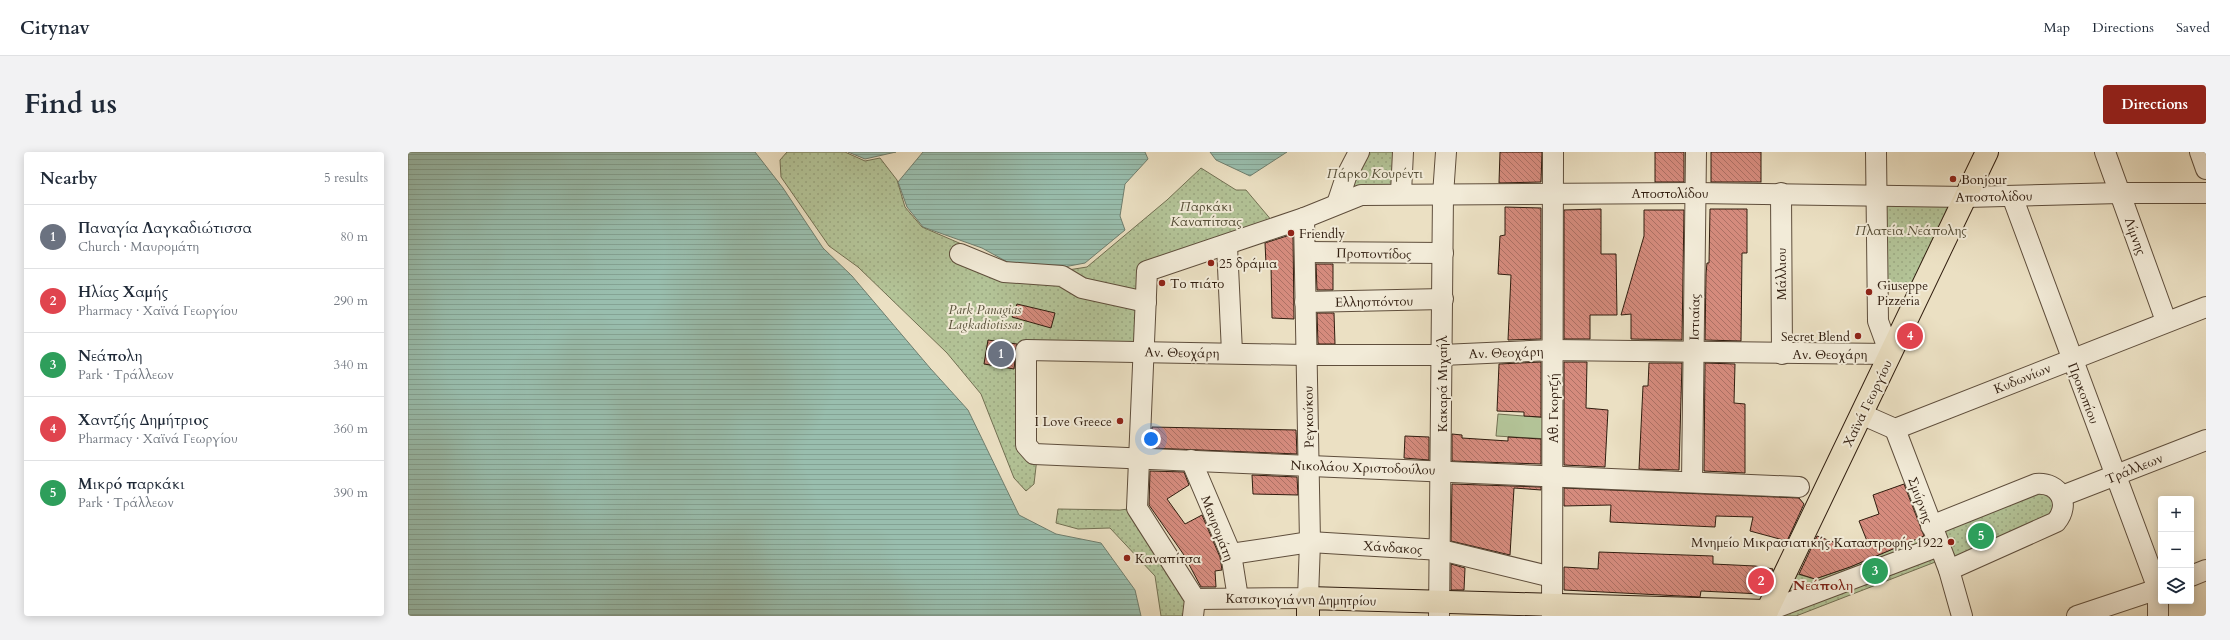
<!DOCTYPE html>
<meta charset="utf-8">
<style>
body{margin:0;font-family:Cardo,serif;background:#f2f2f3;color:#1f2937}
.controls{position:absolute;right:12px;bottom:12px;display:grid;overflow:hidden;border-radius:4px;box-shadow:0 2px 10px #0003}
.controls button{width:36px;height:36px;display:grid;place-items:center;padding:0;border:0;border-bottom:1px solid #e0e1e3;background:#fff;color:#1f2937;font:20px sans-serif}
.you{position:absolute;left:743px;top:287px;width:14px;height:14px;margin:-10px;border:3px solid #fff;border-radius:50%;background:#1a73e8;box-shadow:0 0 0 6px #1a73e833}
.badge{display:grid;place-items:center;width:26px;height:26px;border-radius:50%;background:#8f2418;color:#fff;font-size:13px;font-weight:700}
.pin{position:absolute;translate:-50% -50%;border:2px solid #fff;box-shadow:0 1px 4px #0006}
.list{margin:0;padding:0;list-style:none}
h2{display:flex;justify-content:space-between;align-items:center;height:52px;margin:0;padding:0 16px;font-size:17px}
h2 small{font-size:13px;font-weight:400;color:#747a83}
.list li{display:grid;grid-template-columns:26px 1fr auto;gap:12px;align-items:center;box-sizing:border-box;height:64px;padding:0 16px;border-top:1px solid #e0e1e3}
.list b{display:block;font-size:15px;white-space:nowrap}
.list p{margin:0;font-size:13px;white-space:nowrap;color:#747a83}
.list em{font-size:13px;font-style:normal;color:#747a83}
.icon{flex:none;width:22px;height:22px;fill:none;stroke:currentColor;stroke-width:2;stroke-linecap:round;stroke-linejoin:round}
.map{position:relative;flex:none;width:1798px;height:464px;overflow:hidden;border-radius:4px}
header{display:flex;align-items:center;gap:24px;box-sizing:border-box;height:56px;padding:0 20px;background:#fff;border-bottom:1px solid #e0e1e3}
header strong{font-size:19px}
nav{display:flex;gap:22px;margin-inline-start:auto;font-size:14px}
.intro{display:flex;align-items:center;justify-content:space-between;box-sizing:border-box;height:96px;padding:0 24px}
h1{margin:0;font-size:28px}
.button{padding:10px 18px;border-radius:4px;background:#8f2418;color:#fff;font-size:14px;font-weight:700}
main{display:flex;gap:24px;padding:0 24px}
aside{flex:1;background:#fff;border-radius:4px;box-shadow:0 2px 10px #0003}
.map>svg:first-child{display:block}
.grass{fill:#b3c397;stroke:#727053}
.park{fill:url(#park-dots);stroke:#727053}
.water{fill:url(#water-rules);stroke:#6f7e6e}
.building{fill:url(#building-back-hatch);stroke:#301d0f}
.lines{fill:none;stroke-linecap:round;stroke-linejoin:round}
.minor-casing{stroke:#5f4e3c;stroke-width:22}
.major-casing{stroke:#301d0f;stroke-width:24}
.minor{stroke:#f2ebd8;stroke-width:20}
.major{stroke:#ebe0c3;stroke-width:22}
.poi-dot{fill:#8f2418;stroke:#f2ebd8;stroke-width:1.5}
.labels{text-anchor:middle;stroke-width:4;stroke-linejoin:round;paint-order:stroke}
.park-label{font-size:13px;font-style:italic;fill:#574f38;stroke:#f2ebd8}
.poi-label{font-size:13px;fill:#301d0f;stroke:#f2ebd8;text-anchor:start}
.street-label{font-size:13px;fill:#301d0f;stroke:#f2ebd8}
.neighbourhood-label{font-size:14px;font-weight:bold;fill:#7a1f14;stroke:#f2ebd8}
</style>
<header>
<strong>Citynav</strong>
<nav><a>Map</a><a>Directions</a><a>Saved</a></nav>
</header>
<div class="intro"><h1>Find us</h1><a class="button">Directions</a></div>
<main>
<aside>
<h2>Nearby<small>5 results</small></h2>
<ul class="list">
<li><span class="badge" style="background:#6b7280">1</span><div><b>Παναγία Λαγκαδιώτισσα</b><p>Church · Μαυρομάτη</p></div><em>80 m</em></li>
<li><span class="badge" style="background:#e0444e">2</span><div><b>Ηλίας Χαμής</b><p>Pharmacy · Χαϊνά Γεωργίου</p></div><em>290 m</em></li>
<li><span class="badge" style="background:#2e9e5b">3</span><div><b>Νεάπολη</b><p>Park · Τράλλεων</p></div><em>340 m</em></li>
<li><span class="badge" style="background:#e0444e">4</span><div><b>Χαντζής Δημήτριος</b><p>Pharmacy · Χαϊνά Γεωργίου</p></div><em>360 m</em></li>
<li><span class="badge" style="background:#2e9e5b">5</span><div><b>Μικρό παρκάκι</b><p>Park · Τράλλεων</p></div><em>390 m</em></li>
</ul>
</aside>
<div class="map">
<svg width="1798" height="464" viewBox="0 0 1798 464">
<defs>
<pattern id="park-dots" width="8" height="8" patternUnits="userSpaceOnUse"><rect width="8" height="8" fill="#b3c397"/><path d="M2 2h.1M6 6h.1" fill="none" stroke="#9aa781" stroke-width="1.8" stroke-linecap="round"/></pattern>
<pattern id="water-rules" width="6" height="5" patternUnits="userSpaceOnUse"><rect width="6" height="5" fill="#99beae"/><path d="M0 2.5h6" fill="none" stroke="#84a394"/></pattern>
<pattern id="building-back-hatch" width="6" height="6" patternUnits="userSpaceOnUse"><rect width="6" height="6" fill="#d58b7d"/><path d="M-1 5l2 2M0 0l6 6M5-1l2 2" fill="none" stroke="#ad7165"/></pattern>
</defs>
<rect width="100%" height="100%" fill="#ebe0c3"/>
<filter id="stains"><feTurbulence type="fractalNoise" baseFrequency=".005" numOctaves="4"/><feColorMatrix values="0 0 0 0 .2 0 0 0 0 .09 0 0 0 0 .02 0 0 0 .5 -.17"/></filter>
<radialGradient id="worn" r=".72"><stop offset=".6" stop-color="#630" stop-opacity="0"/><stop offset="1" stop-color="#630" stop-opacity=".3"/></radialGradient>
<!-- grass -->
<path class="grass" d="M1090,262l51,4 -1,21 -52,-3z"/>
<!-- park -->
<g class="park">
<path d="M379,0h58l20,9 15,-3 17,22 8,27 17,20 58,25 25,15 44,6 38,-6 80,-67 34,-32 35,22h10l32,38 -131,43 -2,80 -119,-1 11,108 -3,26 -8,7 -12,-13 -33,-84 -34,-41 -89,-86 -29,-21 -48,-69 -1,-17z"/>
<path d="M951,0h44l-2,41 -40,2 -15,-18z"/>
<path d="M1468,42l90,3 -47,98 -42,-16z"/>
<path d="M1628,332l27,26 -114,60 -6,-11 -147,57h-12l-17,-5 19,-40 29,8 35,-12 83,-35z"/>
<path d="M729,356l56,108h-32l-6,-40 -45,-48 -32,1 -22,-6 2,-14 62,1z"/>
</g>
<!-- water -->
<g class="water">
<path d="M0,0h347l28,36 40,60 29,28 78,92 38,42 51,105 37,19 45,9 34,47 6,26h-733z"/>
<path d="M440,0h48l-31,7z"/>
<path d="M515,0h222l3,7 -23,25 -5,32 5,14 -40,33 -37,7 -37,-6 -29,-16 -59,-21 -16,-20 -9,-25z"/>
<path d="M802,0h77l-37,24 -34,-16z"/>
</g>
<!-- building -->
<g class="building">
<path d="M1092,0h42l-1,30 -42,1z"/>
<rect x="1247" y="0" width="29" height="30"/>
<rect x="1303" y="0" width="50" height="30"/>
<path d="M1097,55l36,1v131l-33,1 3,-65 -13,-1 2,-38 5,-1z"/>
<path d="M1193,57v45h15l1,61h-27v24h-26v-129z"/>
<path d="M1302,57h37v44h-5l-1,88 -36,-1 1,-66 1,-11h2z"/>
<path d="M1236,58h40l-2,130 -51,-1v-25l-10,1 23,-79z"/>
<path d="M885,82l1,85 -22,-1 -1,-53 -5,-1 -1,-21z"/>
<path d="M908,112h17v26h-16z"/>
<path d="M609,152l38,9 -4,15 -39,-11z"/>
<path d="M909,161h17l1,31h-17z"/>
<path d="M580,188l29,4 -3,25 -30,-5z"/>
<path d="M1133,210v55l-17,-1v-4l-27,-1 2,-47z"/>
<path d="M1156,210h23l-1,46 22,2 -3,57 -41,-2z"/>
<path d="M1241,211h33l-3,107 -40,-1 4,-83h5z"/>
<path d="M1297,211l30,1 -1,39 11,1v69l-41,-2z"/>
<path d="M744,275l144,3 1,24 -146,-6z"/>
<path d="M1044,282l10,1v3l46,3v-4l33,2v25l-89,-3z"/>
<path d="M997,284l24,1v23l-25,-2z"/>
<path d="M742,319l34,1 5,13 -22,14 18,25 17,-9 18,42 2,13 -7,1 1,16h-15l-17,-32 -35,-50z"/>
<path d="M844,323l45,2 1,18 -45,-1z"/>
<path d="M1044,332l89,3v3l-27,-2 -4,67 -59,-14z"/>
<path d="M1496,332l20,52 -74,31 -35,12 -16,-5 18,-38 30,11 20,-6 -8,-20 20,-7 -6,-19z"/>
<path d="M1156,336l235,10 5,6 -17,37 -37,-10 3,-14 -37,-1 -1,11 -105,-5 1,-17 -47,1z"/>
<path d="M1191,400l114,4v8l42,2 18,3 -12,25 -60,-3 -1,6 -136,-7v-23l34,2z"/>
<path d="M1043,412l14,4 -1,22h-13z"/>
</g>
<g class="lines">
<defs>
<g id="minor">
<path d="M1697,0l61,169"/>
<path d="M1792,0l6,17"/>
<path d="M993,41l2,-41"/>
<path d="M1373,41l1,161"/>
<path d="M1604,44l146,393v27"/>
<path d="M929,52l9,-27 13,-25"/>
<path d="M819,94l5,106"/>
<path d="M897,100l138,1"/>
<path d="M552,102l44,18 58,4 20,12 64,14"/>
<path d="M897,150l138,-3"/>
<path d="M1453,262l34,15 311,-122"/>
<path d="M1487,277l54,141 13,46"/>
<path d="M783,308l40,94 7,44"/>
<path d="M1284,330l4,-330"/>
<path d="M1391,335l-765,-33 -8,-9v-95l280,5h136l111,-5 337,4 -12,-33 -2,-169"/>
<path d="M1654,344l144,-56"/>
<path d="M1523,374l105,-42c24,-2 35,20 20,38l-107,48"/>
<path d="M823,402l79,-12 131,8 111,27"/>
<path d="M1783,424l15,-6"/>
<path d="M787,447l113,-1 2,-56 -6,-324"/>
<path d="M1359,459l172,-65"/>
<path d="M785,464l2,-17 -58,-91 10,-237 157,-53 57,-23 334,-2 271,4 154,-4h86"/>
<path d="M1031,464l4,-421 3,-43"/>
<path d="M1144,464l1,-464"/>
<path d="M1669,464l84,-28"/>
</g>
<g id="major">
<path d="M1359,459l220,-459"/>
<path d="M900,464v-18l459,13"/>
</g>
</defs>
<!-- minor casing -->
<use href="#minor" class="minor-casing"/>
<!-- major casing -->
<use href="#major" class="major-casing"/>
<!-- minor -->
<use href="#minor" class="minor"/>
<!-- major -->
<use href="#major" class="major"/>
</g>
<!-- markers -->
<g class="poi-dot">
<circle cx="1545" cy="27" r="4"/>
<circle cx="883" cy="81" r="4"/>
<circle cx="803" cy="111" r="4"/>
<circle cx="754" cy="131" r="4"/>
<circle cx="1461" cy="140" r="4"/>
<circle cx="1450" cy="184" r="4"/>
<circle cx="712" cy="269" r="4"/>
<circle cx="1543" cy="390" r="4"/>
<circle cx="719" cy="406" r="4"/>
</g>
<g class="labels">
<!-- park labels -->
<g class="park-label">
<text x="967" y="26">Πάρκο Κουρέντι</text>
<text x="798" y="59">Παρκάκι<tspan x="798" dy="15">Καναπίτσας</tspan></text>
<text x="1503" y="83">Πλατεία Νεάπολης</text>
<text x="577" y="162">Park Panagias<tspan x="577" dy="15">Lagkadiotissas</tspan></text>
</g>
<!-- poi labels -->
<g class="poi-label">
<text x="1553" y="32">Bonjour</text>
<text x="891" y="86">Friendly</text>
<text x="811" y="116">25 δράμια</text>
<text x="762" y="136">Το πιάτο</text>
<text x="1469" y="138">Giuseppe<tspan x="1469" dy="15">Pizzeria</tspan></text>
<text x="1442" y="189" text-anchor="end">Secret Blend</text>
<text x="704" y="274" text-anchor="end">I Love Greece</text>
<text x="1535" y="395" text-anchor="end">Μνημείο Μικρασιατικής Καταστροφής 1922</text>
<text x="727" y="411">Καναπίτσα</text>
</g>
<!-- street labels -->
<g class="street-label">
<text x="1262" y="46">Αποστολίδου</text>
<text transform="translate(1586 44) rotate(-1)" y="5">Αποστολίδου</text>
<text transform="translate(1728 84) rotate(70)" y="5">Λίμνης</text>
<text transform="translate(966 101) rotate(1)" y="5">Προποντίδος</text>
<text transform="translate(1373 122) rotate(-90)" y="5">Μάλλιου</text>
<text transform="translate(966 149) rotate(-1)" y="5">Ελλησπόντου</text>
<text transform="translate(1286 165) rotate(-89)" y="5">Ιστιαίας</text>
<text transform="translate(774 200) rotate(1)" y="5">Αν. Θεοχάρη</text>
<text transform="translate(1098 200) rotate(-2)" y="5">Αν. Θεοχάρη</text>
<text x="1422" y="207">Αν. Θεοχάρη</text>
<text transform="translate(1614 226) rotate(-22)" y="5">Κυδωνίων</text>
<text transform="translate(1034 232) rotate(-90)" y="5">Κακαρά Μιχαήλ</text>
<text transform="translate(1676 241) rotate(69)" y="5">Προκοπίου</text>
<text transform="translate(1459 251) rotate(-64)" y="5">Χαϊνά Γεωργίου</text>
<text transform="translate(1145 256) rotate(-90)" y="5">Αθ. Γκορτζή</text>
<text transform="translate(900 265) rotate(-91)" y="5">Ρεγκούκου</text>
<text transform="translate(955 315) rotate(2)" y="5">Νικολάου Χριστοδούλου</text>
<text transform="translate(1726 316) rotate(-22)" y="5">Τράλλεων</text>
<text transform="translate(1513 348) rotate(70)" y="5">Σμύρνης</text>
<text transform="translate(810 376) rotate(69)" y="5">Μαυρομάτη</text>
<text transform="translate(985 395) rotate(4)" y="5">Χάνδακος</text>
<text transform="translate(893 447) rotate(1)" y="5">Κατσικογιάννη Δημητρίου</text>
</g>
<!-- neighbourhood labels -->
<g class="neighbourhood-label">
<text x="1415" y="438">Νεάπολη</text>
</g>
</g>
<rect width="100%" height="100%" filter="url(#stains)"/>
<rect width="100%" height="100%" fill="url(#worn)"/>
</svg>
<div class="controls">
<button>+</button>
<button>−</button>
<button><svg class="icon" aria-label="layers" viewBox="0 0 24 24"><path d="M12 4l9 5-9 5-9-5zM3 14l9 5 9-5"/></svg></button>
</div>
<div class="you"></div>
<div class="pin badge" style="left:593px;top:202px;background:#6b7280">1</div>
<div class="pin badge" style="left:1353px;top:429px;background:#e0444e">2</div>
<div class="pin badge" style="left:1467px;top:419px;background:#2e9e5b">3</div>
<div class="pin badge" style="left:1502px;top:184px;background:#e0444e">4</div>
<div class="pin badge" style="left:1573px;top:384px;background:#2e9e5b">5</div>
</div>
</main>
